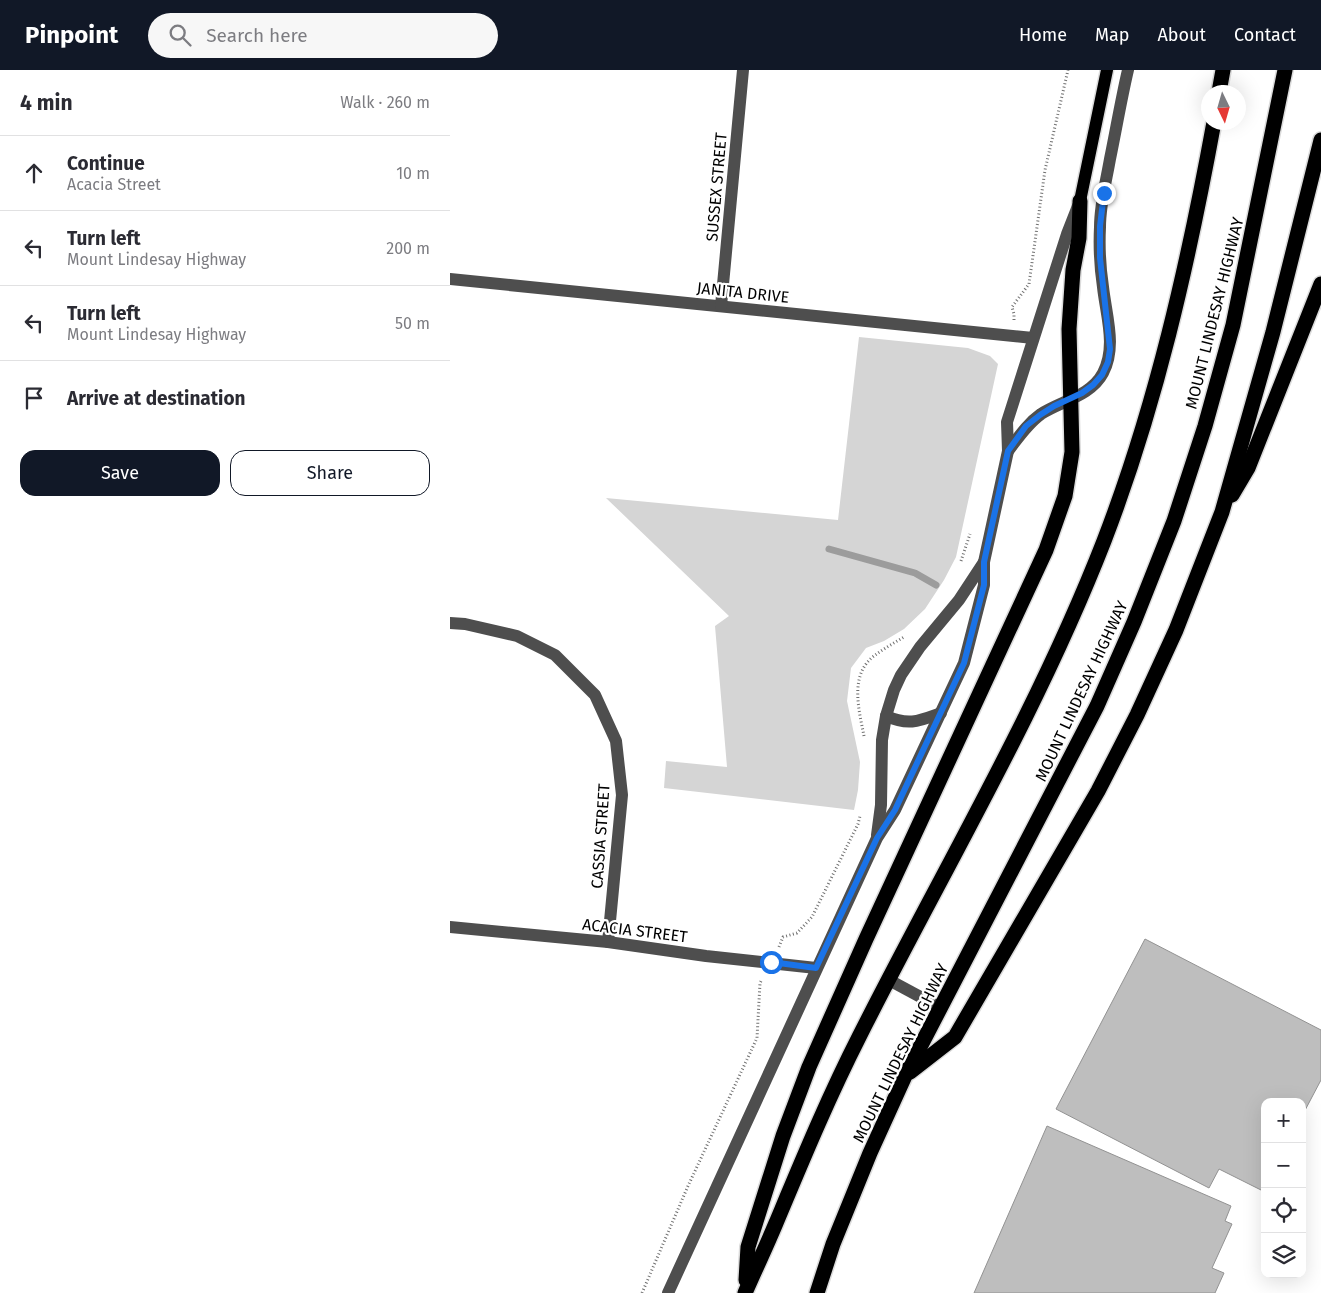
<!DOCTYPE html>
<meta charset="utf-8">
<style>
body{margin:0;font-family:"Fira Sans",sans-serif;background:#f7f7f7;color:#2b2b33}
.controls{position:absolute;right:15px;bottom:15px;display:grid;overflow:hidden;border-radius:10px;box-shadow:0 5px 20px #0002}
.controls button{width:45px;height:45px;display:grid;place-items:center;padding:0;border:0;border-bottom:1px solid #e1e1e2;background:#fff;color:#2b2b33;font:25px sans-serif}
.compass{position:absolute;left:751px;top:15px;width:45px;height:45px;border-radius:50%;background:#fff;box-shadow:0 5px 20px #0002;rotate:175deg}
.stop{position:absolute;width:15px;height:15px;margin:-11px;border:4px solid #1a73e8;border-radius:50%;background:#fff}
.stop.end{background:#1a73e8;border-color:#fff;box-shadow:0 1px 5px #0008}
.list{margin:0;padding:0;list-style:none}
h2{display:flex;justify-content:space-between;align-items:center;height:65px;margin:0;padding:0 20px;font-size:21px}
h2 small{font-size:16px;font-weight:400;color:#7c7c81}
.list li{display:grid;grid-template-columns:32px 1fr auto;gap:15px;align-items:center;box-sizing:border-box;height:75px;padding:0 20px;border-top:1px solid #e1e1e2}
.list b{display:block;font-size:19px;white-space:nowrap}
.list p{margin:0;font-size:16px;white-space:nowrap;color:#7c7c81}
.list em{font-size:16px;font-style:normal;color:#7c7c81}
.actions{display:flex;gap:10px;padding:15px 20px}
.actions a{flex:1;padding:11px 0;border:1px solid #111827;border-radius:15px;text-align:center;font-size:18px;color:#111827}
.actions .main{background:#111827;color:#fff}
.icon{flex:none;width:28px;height:28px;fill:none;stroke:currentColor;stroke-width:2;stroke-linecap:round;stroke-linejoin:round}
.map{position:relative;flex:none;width:871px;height:1223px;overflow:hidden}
header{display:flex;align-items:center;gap:30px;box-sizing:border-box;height:70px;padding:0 25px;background:#111827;color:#fff}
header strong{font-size:24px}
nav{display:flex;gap:28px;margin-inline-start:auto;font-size:18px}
.search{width:350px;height:45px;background:#f7f7f7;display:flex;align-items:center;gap:12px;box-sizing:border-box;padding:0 18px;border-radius:28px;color:#7c7c81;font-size:19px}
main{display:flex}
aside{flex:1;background:#fff}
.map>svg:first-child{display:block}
.green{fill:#d5d5d5}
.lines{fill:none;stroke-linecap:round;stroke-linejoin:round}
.stream{stroke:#9c9c9c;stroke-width:7}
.building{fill:#bebebe;stroke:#929292}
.major-casing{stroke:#dbdbdb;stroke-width:15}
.highway-casing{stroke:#dbdbdb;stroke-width:18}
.path{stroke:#707070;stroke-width:3;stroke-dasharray:1 2.5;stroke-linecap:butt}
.minor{stroke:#4e4e4e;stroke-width:12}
.major{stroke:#000;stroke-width:12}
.highway{stroke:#000;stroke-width:15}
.route{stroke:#1a73e8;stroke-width:6}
.labels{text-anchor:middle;stroke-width:4.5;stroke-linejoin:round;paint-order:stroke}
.street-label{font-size:16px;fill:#000;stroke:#fff}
</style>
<header>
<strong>Pinpoint</strong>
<div class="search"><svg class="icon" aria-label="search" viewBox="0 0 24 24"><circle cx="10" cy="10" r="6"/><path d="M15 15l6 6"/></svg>Search here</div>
<nav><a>Home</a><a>Map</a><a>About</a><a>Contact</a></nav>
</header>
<main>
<aside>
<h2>4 min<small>Walk · 260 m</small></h2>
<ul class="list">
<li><svg class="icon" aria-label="ahead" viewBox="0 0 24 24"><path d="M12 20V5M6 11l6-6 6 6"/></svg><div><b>Continue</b><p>Acacia Street</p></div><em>10 m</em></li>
<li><svg class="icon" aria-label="left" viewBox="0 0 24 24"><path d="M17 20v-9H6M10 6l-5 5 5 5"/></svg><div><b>Turn left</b><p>Mount Lindesay Highway</p></div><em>200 m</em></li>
<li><svg class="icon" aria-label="left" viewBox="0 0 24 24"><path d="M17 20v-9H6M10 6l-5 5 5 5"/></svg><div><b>Turn left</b><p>Mount Lindesay Highway</p></div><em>50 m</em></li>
<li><svg class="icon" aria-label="arrive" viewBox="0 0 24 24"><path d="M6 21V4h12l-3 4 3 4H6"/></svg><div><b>Arrive at destination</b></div></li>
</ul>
<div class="actions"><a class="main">Save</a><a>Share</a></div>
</aside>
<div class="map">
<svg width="871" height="1223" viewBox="0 0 871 1223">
<rect width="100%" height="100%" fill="#fff"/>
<!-- green -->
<path class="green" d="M409,267l109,11 22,8 8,8 -42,193 -12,23 -19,29 -21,20 -20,12 -18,7 -15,20 -4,33 13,61 -2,28 -4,20 -190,-22 2,-27 61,6 -12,-141 14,-10 -123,-118 232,22z"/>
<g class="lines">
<!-- stream -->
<path class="stream" d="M379,479l86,24 21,12"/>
</g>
<!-- building -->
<g class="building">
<path d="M695,869l176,91v50l-19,36v-14h-37v85l-2,4 -44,-22 -10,19 -153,-79z"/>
<path d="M597,1056l184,80 -6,15 7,3 -20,44 12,5 -9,20h-241z"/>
</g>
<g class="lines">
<defs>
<path id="major" d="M630,131l27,-131"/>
<g id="highway">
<path d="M769,22l4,-22"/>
<path d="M782,425l16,-27 73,-184"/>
<path d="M460,1002l45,-35 143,-246 39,-76 39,-85 46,-118 51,-180 48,-192"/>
<path d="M296,1210l2,-33 35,-111 26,-69 57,-128 180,-389 19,-54 7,-44 -3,-123 4,-59 6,-32 1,-37"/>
<path d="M295,1223c10,-23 21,-46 31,-70 26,-62 52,-125 83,-186 83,-165 178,-324 245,-496 52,-135 84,-277 110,-419"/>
<path d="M367,1223l16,-49 37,-91 35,-77 192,-370 37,-84 40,-101 31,-95 28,-101 52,-255"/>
</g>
</defs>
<!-- major casing -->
<use href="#major" class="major-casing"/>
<!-- highway casing -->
<use href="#highway" class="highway-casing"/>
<!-- path -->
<g class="path">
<path d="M564,250v-6l-2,-7 17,-23 16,-114 23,-100"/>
<path d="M511,491l9,-27"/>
<path d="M414,666c-5,-26 -15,-61 10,-80 9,-7 20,-13 30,-19"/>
<path d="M329,877l4,-10 14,-4 15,-16 46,-93 2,-8"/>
<path d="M192,1223l46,-107 69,-148 3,-55 2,-4"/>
</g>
<!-- minor -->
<g class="minor">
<path d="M0,209l583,59"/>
<path d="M271,236l22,-236"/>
<path d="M558,381c10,-13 19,-27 33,-37 20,-13 50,-18 62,-41 14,-26 3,-58 0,-86 -3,-20 -4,-40 -3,-60 0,-23 6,-45 10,-68 6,-29 11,-59 18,-89"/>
<path d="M0,553l15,1 52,12 38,19 40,40 21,46 6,54 -14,147"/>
<path d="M436,646c23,10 33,5 55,-3"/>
<path d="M427,765l4,-30 1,-65 4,-24 8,-26 7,-15 19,-28 39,-47 25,-38"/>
<path d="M0,857l158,15 98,14 110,12"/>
<path d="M439,910l52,28"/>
<path d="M218,1223l209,-455 18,-28 69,-147 20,-78v-23l24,-111 -1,-29 60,-188 11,-28"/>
</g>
<!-- major -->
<use href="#major" class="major"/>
<!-- highway -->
<use href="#highway" class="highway"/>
</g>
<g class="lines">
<!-- route -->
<path class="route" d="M321,892l45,6 61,-130 18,-28 69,-147 20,-78v-23l24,-111 18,-25 14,-11 14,-9 28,-13 11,-8 9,-10 6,-13 2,-13 -10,-91v-32l4,-33"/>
</g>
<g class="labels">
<!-- street labels -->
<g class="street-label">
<text transform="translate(266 117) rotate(-85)" y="6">SUSSEX STREET</text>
<text transform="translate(293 222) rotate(6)" y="6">JANITA DRIVE</text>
<text transform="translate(764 243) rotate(-76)" y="6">MOUNT LINDESAY HIGHWAY</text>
<text transform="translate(631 621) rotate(-65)" y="6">MOUNT LINDESAY HIGHWAY</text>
<text transform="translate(150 766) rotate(-86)" y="6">CASSIA STREET</text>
<text transform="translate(185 860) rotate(7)" y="6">ACACIA STREET</text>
<text transform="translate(450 983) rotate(-64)" y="6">MOUNT LINDESAY HIGHWAY</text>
</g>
</g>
</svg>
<div class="controls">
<button>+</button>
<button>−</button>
<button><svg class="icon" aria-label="locate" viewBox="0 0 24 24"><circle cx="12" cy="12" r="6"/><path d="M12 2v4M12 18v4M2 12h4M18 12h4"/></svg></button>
<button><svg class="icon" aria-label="layers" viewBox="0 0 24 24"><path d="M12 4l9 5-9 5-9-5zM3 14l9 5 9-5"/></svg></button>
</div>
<svg class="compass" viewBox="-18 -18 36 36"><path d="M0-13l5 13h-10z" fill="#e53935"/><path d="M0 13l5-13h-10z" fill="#7c7c81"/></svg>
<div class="stop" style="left:321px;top:892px"></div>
<div class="stop end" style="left:654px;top:123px"></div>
</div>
</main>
